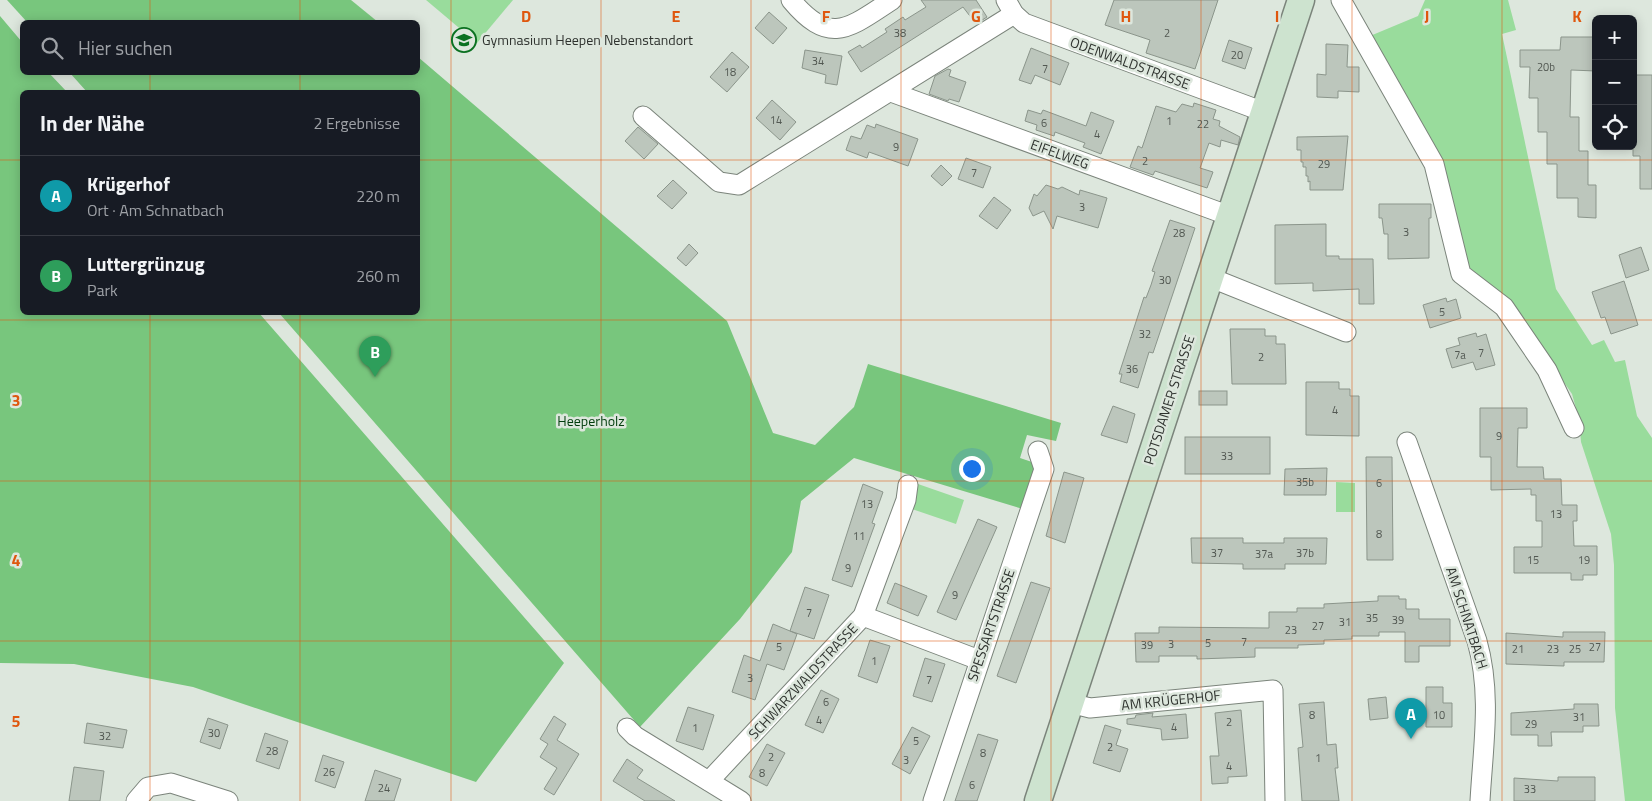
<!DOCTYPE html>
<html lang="de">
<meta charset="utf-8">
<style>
body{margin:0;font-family:"Titillium Web",sans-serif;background:#20242c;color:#f1f3f6}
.controls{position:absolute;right:15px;top:15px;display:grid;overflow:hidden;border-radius:8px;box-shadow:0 2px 12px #0003}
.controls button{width:45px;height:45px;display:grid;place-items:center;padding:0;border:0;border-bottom:1px solid #363941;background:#171b24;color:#f1f3f6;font:25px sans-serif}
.you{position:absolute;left:971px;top:468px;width:18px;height:18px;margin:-12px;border:4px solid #fff;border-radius:50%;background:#1a73e8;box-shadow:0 0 0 8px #1a73e833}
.badge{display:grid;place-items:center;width:32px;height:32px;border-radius:50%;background:#ea580c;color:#fff;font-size:16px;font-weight:700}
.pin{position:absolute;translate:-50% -41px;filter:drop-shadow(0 1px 2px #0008)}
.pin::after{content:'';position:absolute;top:26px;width:18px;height:15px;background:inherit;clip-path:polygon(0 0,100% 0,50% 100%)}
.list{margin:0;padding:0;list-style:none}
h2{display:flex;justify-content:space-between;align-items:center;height:65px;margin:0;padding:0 20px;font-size:21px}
h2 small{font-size:16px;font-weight:400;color:#9ea1a6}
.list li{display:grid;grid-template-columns:32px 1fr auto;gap:15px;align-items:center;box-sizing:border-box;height:80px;padding:0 20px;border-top:1px solid #363941}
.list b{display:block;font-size:19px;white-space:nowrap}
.list p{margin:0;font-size:16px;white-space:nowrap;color:#9ea1a6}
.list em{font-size:16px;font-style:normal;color:#9ea1a6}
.icon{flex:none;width:28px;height:28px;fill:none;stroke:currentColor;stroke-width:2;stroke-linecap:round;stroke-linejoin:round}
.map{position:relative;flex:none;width:1652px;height:801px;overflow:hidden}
.search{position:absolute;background:#171b24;box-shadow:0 2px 12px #0003;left:20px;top:20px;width:400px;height:55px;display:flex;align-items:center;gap:12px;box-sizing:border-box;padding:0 18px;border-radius:8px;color:#9ea1a6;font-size:19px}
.panel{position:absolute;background:#171b24;box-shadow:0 2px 12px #0003;left:20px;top:90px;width:400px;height:225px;border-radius:8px}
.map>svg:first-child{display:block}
.green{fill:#99dc9c}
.forest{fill:#78c67d}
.building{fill:#bcc6bc;stroke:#8b958b}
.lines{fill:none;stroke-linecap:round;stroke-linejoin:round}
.street-casing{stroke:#7b847b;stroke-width:21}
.secondary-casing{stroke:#7b847b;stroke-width:29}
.street{stroke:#fff;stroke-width:19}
.secondary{stroke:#cde3cf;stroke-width:26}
.grid{fill:none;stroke:#df570e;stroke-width:1;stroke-opacity:0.55}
.labels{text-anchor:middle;stroke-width:5;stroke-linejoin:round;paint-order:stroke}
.number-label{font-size:11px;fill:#525852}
.poi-label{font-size:14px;fill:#2f332f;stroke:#dde7dd;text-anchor:start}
.street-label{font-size:14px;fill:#2f332f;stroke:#dde7dd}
.park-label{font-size:14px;fill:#033e0e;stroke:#dde7dd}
.grid-label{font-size:16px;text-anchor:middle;font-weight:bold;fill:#df570e;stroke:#dde7dd;stroke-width:5;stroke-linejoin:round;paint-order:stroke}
</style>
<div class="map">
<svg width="1652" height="801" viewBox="0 0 1652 801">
<rect width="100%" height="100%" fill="#dde7dd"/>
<!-- green -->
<g class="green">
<path d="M426,0h87l-36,43z"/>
<path d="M1425,0h83l8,30 -14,4 54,255 36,56 12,-5 11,22 10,-2 12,56 15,22v363h-27l-10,-93 -1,-143 -3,-31 -30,-92 -2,-23 -7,-25 -68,-99 -27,-15 -13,-15 -25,-106 -69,-123 48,-20z"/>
<path d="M1336,482l19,1v29h-19z"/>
<path d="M918,484l46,16 -8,24 -47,-16z"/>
</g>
<!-- forest -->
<g class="forest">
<path d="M7,0h344l27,22h-351z"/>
<path d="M0,16l22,26v30l27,1 18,19h-45v220l237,1 305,350 -88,119 -283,-95 -119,-23 -74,-1z"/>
<path d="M418,57l309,264 46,112 42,12 39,-38 14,-43 193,59 -5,18 -29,-6 -7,23 18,6 -15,45 -169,-51 -53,43 -9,51 -52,67 -100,108 -361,-414 139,-1v-220h-331l-17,-19 348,-1z"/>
</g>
<!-- building -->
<g class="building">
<path d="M921,0h55l11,17 -11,7 -13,-17 -102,65 -13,-20 12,-7 2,3 25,-16 -2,-3 18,-12 2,3 21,-13z"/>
<path d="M1114,0h104l-23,69 -49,-16 4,-13 -45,-15z"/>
<path d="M769,12l18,16 -14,16 -18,-16z"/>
<path d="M1561,37h35v34l-25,-1 -1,47h9v34h9v34h8v33l-18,-1v-19h-21v-34h-10v-32h-9v-34h-9l1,-31h-10v-17h40z"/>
<path d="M1229,40l23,8 -7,21 -23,-8z"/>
<path d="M1326,44l22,1 -1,22h12v25l-21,-1v7l-21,-1v-23l9,1z"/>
<path d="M1031,48l38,15 -9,22 -25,-10 -4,9 -12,-4z"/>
<path d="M805,50l37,6 -5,29 -12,-2 1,-8 -24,-7z"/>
<path d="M732,52l17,15 -22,25 -17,-15z"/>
<path d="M948,69l3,1 -2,6 17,6 -7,20 -10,-3 -1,2 -19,-7 6,-18z"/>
<path d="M1633,75h19v114h-12v-33h-7z"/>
<path d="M772,100l24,22 -16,18 -24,-22z"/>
<path d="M1194,103l22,7 -3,9 7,2 -1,5 21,11 -2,8 -17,-5 -1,7 -11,-4 -9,25 13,4 -6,16 -52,-17 -2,4 -23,-8 8,-21 4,2 14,-42 20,6 6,-8 11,3z"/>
<path d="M1028,110l13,4 2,-4 43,16 5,-14 23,9 -13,33 -18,-7 2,-4 -30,-11 -1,4 -18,-6 1,-5 -12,-4z"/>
<path d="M876,124l42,15 -10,27 -39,-14 -2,6 -21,-8 5,-14 10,3 6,-14 8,3z"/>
<path d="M638,127l20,17 -14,15 -19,-18z"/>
<path d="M1348,136l-5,54h-33v-9l-2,1v-6h-2v-9h-3v-5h-2v-12h-4v-13z"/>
<path d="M966,158l25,9 -8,21 -25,-9z"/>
<path d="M941,165l11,11 -10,10 -11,-10z"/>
<path d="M673,180l14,13 -15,16 -15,-13z"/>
<path d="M1046,185l12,4 4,-2 17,8 1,-5 27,8 -9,30 -41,-12 -4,13 -9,-18 -11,5 -4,-8 5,-14 3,2z"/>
<path d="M994,197l17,13 -14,19 -18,-13z"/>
<path d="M1379,204h52v14h-2v40l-41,1v-25h-4l-2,-16h-3z"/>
<path d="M1170,220l25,8 -42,125 -4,-1 -11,36 -18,-6 2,-8h-3l25,-77 2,1 5,-13 4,-13 -3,-1z"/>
<path d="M1326,224v32h13v3h34l1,45h-15v-15l-46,2v-8l-38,1v-59z"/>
<path d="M689,244l9,9 -12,13 -9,-8z"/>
<path d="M1641,247l8,23 -23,8 -7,-23z"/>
<path d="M1624,281l14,44 -27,9 -6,-17 -4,1 -9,-26z"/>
<path d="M1446,298l1,4 9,-3 5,19 -31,10 -7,-23z"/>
<path d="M1230,329h35v7h11v8h9l1,40h-54z"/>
<path d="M1476,333l1,4 9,-3 9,31 -19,5 -3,-8 -21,6 -6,-19 14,-4 -2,-7z"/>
<path d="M1306,382h33v7h11v7h9v40l-53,-1z"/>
<rect x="1199" y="391" width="28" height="14"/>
<path d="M1113,406l22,8 -8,29 -26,-8z"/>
<path d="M1480,408h47v20h-9l-1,39h26l1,12h17l1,26h15v16h-4l1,25h23v29h-14v5h-12v-7h-57v-26h28v-26h-6v-26h-5v-6l-40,1v-33h-11z"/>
<rect x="1185" y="437" width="85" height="37"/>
<path d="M1366,457h26l1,103h-26z"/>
<path d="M1327,468l-1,27h-42l1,-26z"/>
<path d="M1064,472l20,6 -19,65 -19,-7z"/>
<path d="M863,484l20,8 -11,31 3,1 -23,63 -20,-7z"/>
<path d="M978,519l19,8 -41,93 -19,-8z"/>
<path d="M1191,538h52v5h41v-5h43l-1,26h-41v5h-42v-5l-51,-1z"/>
<path d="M1031,582l19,6 -34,95 -19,-7z"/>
<path d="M895,583l32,13 -9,20 -31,-13z"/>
<path d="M805,587l24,8 -15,44 -24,-8 7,3 -13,36 -17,-6 -12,36 -23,-8 12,-37 16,6 13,-37 17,7z"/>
<path d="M1378,596h21v3h7v10h13v10h31v27h-31v16h-14v-30h-26v4h-27v3l-28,1v4l-26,1v3h-43v9l-58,2v-3h-38v6h-23l-1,-29h24v-6l110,1v-16h28v-4h27v-4l54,-3z"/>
<path d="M1563,632h42l-1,30h-40v4l-58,-2v-31l57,4z"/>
<path d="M870,640l20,6 -13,37 -19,-7z"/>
<path d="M925,658l20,6 -13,38 -19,-6z"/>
<path d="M1426,687h17v16h9v24h-26z"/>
<path d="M821,690l18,9 -16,34 -18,-8z"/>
<path d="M1386,697l2,21 -18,2 -2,-21z"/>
<path d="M1324,702l3,43 9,-1 2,24h-3l4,33h-37l-4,-53 5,-1 -4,-43z"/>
<path d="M1574,704h24l1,22h-16v6h-32l1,14h-14v-11h-27v-22l63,-4z"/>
<path d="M688,707l26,8 -11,35 -27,-9z"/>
<path d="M1241,710l6,66 -19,1v6l-16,1 -2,-28h9l-4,-43z"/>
<path d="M1153,713l-1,4 34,-3 2,24 -26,2 -1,-11 -34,-5v-5l8,-1 1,-3z"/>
<path d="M554,716l12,8 -9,16 22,14 -25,41 -10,-6 13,-21 -17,-11 8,-13 -8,-5z"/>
<path d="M208,718l20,7 -8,24 -20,-7z"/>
<path d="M87,723l40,7 -4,18 -39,-5z"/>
<path d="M1105,725l16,5 -5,15 12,4 -8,23 -27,-9z"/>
<path d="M912,727l18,9 -20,38 -18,-10z"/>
<path d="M265,733l23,8 -9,28 -23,-8z"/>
<path d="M978,734l20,6 -21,61h-22z"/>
<path d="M767,744l18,9 -18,33 -18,-9z"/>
<path d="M323,755l21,7 -9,26 -20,-7z"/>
<path d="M627,759l16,11 -6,8 38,23h-30l-32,-20z"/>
<path d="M74,767l30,4 -4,30h-31z"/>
<path d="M375,770l26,9 -7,22h-29z"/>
<path d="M1558,777h37v24h-81v-23l44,3z"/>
</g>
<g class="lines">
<defs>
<g id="street">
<path d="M791,0c39,47 58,28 101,0"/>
<path d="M1006,0l8,14 10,9 240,89"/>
<path d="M1341,0l93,164 27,110 43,33 43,63 27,58"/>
<path d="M891,92l339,124"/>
<path d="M643,116l76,66 20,3 275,-171"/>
<path d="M1209,277l137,55"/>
<path d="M1407,442l70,199c15,53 6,106 3,160"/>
<path d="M863,616l116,44"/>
<path d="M1070,703l20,5 183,-18 2,111"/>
<path d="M627,728l8,8 106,65"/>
<path d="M709,781l154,-165 43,-116 2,-15"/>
<path d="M136,801l12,-14 23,-4 57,18"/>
<path d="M933,801l111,-332 -6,-18"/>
</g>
<path id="secondary" d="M1038,801l263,-801"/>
</defs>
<!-- street casing -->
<use href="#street" class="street-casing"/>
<!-- secondary casing -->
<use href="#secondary" class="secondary-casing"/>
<!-- street -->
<use href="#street" class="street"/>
<!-- secondary -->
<use href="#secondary" class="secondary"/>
</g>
<!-- grid -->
<path class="grid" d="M150,0v22M300,0v22M451,0v801M601,0v801M751,0v801M901,0v801M1051,0v801M1201,0v801M1352,0v801M1502,0v801M150,72v20M300,72v20M0,160h22M418,160h1234M150,312v489M300,312v489M0,320h1652M0,481h1652M0,641h1652"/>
<!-- icons -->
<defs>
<symbol id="school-ring" viewBox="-11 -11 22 22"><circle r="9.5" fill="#dde7dd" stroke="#0b7121" stroke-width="1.5"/><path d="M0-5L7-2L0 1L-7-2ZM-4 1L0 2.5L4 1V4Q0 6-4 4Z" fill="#0b7121"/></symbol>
</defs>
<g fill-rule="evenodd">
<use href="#school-ring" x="450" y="26" width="28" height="28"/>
</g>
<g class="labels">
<!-- number labels -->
<g class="number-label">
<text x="900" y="37">38</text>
<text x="1167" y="37">2</text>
<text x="1237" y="59">20</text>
<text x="818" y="65">34</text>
<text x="1546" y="71">20b</text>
<text x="1045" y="73">7</text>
<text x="730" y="76">18</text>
<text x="776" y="124">14</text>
<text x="1169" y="125">1</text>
<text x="1044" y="127">6</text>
<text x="1203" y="128">22</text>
<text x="1097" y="138">4</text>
<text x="896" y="151">9</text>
<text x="1145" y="165">2</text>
<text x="1324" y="168">29</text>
<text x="974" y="177">7</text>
<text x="1082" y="211">3</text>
<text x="1406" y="236">3</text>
<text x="1179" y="237">28</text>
<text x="1165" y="284">30</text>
<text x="1442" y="316">5</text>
<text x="1145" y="338">32</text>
<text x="1481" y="357">7</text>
<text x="1460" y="359">7a</text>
<text x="1261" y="361">2</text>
<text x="1132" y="373">36</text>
<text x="1335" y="414">4</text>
<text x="1499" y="440">9</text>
<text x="1227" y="460">33</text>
<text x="1305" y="486">35b</text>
<text x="1379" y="487">6</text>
<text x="867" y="508">13</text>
<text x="1556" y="518">13</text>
<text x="1379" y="538">8</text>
<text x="859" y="540">11</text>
<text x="1217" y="557">37</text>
<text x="1305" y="557">37b</text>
<text x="1264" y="558">37a</text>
<text x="1533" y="564">15</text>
<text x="1584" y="564">19</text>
<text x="848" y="572">9</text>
<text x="955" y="599">9</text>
<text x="809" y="617">7</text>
<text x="1372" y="622">35</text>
<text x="1398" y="624">39</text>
<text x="1345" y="626">31</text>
<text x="1318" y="630">27</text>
<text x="1291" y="634">23</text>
<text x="1244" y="646">7</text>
<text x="1208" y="647">5</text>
<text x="1171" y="648">3</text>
<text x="1147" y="649">39</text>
<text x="779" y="651">5</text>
<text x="1595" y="651">27</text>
<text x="1518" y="653">21</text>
<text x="1553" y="653">23</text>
<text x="1575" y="653">25</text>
<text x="874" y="665">1</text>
<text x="750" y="682">3</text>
<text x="929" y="684">7</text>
<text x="826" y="706">6</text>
<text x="1312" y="719">8</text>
<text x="1439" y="719">10</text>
<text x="1579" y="721">31</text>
<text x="819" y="724">4</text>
<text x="1229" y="726">2</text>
<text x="1531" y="728">29</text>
<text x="1174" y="731">4</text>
<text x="695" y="732">1</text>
<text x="214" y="737">30</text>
<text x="105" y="740">32</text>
<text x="916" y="745">5</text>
<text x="1110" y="751">2</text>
<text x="272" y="755">28</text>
<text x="983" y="757">8</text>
<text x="771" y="761">2</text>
<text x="1318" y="762">1</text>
<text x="906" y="764">3</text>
<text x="1229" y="770">4</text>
<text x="329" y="776">26</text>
<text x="762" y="777">8</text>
<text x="972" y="789">6</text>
<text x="384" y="792">24</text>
<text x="1530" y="793">33</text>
</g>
<!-- poi labels -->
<g class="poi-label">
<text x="482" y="45">Gymnasium Heepen Nebenstandort</text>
</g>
<!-- street labels -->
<g class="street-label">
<text transform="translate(1130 63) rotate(20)" y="5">ODENWALDSTRASSE</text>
<text transform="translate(1060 154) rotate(20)" y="5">EIFELWEG</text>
<text transform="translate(1169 400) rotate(-72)" y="5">POTSDAMER STRASSE</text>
<text transform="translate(1467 618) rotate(72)" y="5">AM SCHNATBACH</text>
<text transform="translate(991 625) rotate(-71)" y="5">SPESSARTSTRASSE</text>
<text transform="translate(803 681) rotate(-47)" y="5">SCHWARZWALDSTRASSE</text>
<text transform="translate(1171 700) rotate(-6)" y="5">AM KRÜGERHOF</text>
</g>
<!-- park labels -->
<g class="park-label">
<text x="591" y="426">Heeperholz</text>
</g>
</g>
<g class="grid-label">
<text x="526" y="22">D</text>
<text x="676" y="22">E</text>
<text x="826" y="22">F</text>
<text x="976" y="22">G</text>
<text x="1126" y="22">H</text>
<text x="1277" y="22">I</text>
<text x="1427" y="22">J</text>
<text x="1577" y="22">K</text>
<text x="16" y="406">3</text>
<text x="16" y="566">4</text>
<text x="16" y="727">5</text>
</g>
</svg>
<div class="controls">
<button>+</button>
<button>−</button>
<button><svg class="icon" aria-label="locate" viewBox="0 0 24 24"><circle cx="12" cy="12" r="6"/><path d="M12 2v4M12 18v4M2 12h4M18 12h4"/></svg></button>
</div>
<div class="you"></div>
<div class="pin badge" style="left:1411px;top:739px;background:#0f9aa8">A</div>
<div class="pin badge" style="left:375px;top:377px;background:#2e9e5b">B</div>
<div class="search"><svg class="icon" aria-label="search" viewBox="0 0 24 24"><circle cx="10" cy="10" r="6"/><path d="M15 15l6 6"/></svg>Hier suchen</div>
<section class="panel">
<h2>In der Nähe<small>2 Ergebnisse</small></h2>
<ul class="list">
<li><span class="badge" style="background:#0f9aa8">A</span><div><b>Krügerhof</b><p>Ort · Am Schnatbach</p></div><em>220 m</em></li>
<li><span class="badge" style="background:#2e9e5b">B</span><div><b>Luttergrünzug</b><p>Park</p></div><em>260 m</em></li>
</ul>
</section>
</div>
